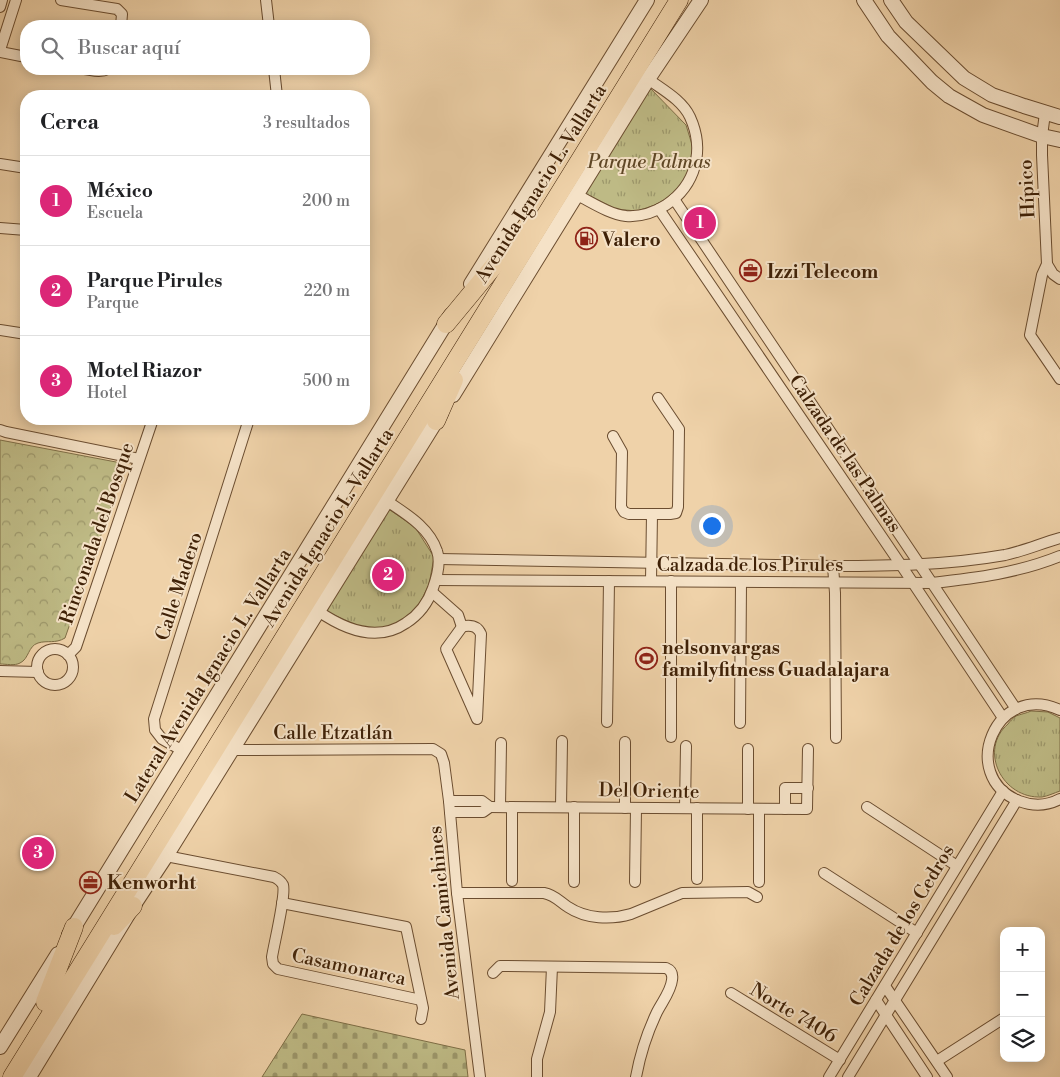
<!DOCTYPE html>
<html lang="es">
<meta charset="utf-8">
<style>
body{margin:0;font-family:"Libre Bodoni",serif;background:#f2f2f2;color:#202124}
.controls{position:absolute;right:15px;bottom:15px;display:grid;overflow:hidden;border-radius:10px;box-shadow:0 2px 12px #0003}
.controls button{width:45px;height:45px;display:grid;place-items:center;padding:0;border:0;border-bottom:1px solid #e0e0e0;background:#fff;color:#202124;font:25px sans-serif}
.you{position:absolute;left:711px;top:525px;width:18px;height:18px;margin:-12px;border:4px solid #fff;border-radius:50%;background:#1a73e8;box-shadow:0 0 0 8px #1a73e833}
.badge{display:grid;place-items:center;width:32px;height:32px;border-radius:50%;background:#db2777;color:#fff;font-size:16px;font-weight:700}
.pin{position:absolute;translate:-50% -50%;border:2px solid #fff;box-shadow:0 1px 5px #0006}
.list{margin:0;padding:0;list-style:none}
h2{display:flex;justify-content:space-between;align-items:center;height:65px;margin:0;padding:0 20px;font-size:21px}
h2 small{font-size:16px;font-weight:400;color:#757577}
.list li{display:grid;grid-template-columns:32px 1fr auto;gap:15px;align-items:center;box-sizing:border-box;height:90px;padding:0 20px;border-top:1px solid #e0e0e0}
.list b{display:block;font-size:19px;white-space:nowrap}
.list p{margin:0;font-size:16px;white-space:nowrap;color:#757577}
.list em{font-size:16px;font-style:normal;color:#757577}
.icon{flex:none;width:28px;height:28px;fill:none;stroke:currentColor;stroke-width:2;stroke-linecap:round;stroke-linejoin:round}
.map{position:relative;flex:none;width:1060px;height:1077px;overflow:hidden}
.search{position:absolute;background:#fff;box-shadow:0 2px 12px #0003;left:20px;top:20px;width:350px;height:55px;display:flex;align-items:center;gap:12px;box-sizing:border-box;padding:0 18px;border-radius:20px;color:#757577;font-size:19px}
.panel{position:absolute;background:#fff;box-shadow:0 2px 12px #0003;left:20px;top:90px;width:350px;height:335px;border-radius:20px}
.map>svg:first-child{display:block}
.forest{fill:url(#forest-crowns);stroke:#7e6e46}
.cemetery{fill:url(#cemetery-stones);stroke:#7e6e46}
.park{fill:url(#park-tufts);stroke:#7e6e46}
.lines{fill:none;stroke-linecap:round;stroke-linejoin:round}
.minor-casing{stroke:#6b4d30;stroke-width:12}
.tertiary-casing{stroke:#6b4d30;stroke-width:16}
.trunk-casing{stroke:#3f2107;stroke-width:19}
.minor{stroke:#f5e2c7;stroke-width:10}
.tertiary{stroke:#f5e2c7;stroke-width:14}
.trunk{stroke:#efd2a9;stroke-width:18}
.labels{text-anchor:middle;stroke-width:4;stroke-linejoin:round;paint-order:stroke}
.park-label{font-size:19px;font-style:italic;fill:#5f4726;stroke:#f5e2c7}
.street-label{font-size:19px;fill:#3f2107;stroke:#f5e2c7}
.poi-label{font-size:19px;font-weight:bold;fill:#3f2107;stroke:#f5e2c7;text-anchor:start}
</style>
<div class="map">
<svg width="1060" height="1077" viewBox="0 0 1060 1077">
<defs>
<pattern id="forest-crowns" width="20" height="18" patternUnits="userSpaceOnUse" patternTransform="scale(1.25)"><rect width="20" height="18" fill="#beba85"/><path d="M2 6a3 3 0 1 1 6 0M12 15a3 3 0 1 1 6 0" fill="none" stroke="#9c976b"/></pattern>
<pattern id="cemetery-stones" width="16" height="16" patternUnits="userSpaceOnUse" patternTransform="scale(1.25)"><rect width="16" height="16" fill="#beba85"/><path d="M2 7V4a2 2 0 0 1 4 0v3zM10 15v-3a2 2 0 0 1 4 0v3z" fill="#9c976b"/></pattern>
<pattern id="park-tufts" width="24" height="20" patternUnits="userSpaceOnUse" patternTransform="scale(1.25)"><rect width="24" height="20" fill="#beba85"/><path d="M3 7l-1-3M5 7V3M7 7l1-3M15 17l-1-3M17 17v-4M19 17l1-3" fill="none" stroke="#9c976b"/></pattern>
</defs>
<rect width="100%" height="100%" fill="#efd2a9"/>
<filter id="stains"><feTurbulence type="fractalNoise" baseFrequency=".004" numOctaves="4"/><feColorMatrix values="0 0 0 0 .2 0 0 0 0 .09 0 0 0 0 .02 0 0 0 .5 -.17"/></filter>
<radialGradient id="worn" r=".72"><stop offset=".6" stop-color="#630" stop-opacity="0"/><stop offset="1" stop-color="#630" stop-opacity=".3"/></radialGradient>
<!-- forest -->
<path class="forest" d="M0,440l116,22 5,3 2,7 -58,166c-10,6 -17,2 -27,5 -10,3 -9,16 -18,20 -5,3 -14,1 -20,1z"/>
<!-- cemetery -->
<path class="cemetery" d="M302,1014l163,36 3,27h-206z"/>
<!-- park -->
<g class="park">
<path d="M648,86l38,39 7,23 -6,29 -16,19 -16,9 -18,6 -23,-2 -31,-16z"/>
<path d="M387,508l28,19 19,30 -5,28 -12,23 -21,16 -14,5h-17l-42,-19z"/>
<path d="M1031,711l17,1 12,6v73c-6,2 -12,5 -18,6 -40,2 -64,-47 -34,-73 2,-3 5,-6 8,-8 5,-2 11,-3 15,-5z"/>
</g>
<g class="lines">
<defs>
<g id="minor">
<path d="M61,0l56,9 5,5 -1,12"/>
<path d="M266,0l3,26"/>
<path d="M0,7l2,-7"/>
<path d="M0,50l16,-50"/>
<path d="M0,52l26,5"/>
<path d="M84,69c8,1 16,4 24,0"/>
<path d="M274,69l3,27"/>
<path d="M1045,113l-3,23v19l5,109 -5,11 -12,60 30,44"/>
<path d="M0,164l26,4"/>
<path d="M577,195c16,8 32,19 49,21 14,1 29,-4 40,-11 30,-20 39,-55 24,-88 -8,-17 -27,-27 -42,-38"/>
<path d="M674,199l258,384 84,126"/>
<path d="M659,209l242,356 102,153"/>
<path d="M0,228l26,2"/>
<path d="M1047,264l6,10 7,5"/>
<path d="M0,330l26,4"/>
<path d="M0,430l6,2 133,27"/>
<path d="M613,436l9,16 -1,55 3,5 5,2h41l6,-1 2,-6 1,-78 -21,-31"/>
<path d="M439,559l394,7c57,0 115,-1 172,-11 19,-4 37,-12 55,-17"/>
<path d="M833,566l2,27 1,145"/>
<path d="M436,580l496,3c45,-5 86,-10 128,-27"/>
<path d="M651,581l1,-67"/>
<path d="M432,592l26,23 4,12"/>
<path d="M318,611c26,18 59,32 88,12 14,-9 22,-20 27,-35 4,-11 8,-26 4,-37 -8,-24 -31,-37 -50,-50"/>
<path d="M465,626c8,-1 13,1 16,8l-4,85 -31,-70 16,-22z"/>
<circle cx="55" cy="667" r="18"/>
<path d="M68,655l8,-8 77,-228"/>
<path d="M0,671l38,1"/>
<path d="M1060,710c-64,-30 -103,66 -41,91 13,5 28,5 41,-2"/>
<path d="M607,722l2,-141"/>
<path d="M740,723l1,-141"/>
<path d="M671,737v-156"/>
<path d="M625,742v66"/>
<path d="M748,749v60"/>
<path d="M232,750l201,-1 8,5 3,9 5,38 8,92 23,184"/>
<path d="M183,751l-21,-12 -7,-9 -1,-11 95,-300"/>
<path d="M449,801h33l8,6"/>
<path d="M490,807l317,2 1,-60"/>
<path d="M500,807l1,-64"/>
<path d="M561,807l1,-66"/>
<path d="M867,807l90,59"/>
<path d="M685,808l1,-62"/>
<path d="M785,809v-21h23"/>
<path d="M450,812h33l7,-5"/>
<path d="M166,856l108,21c4,2 7,4 9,8 3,10 -9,59 -11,72l1,7 5,5 143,31"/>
<path d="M824,873l93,60"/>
<path d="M697,879v-71"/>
<path d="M512,881v-74"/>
<path d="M574,882v-75"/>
<path d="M635,882l1,-74"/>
<path d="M759,882v-73"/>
<path d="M457,893h87c11,2 16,9 24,14 18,12 43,13 63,7l51,-21 66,-1 9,5"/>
<path d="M282,903l124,24 17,81 -2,11"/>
<path d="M493,973l7,-7 166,2c5,2 7,6 6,12 -1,11 -10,22 -15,32 -10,21 -17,43 -21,65"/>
<path d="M885,986l62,91"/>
<path d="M731,993l109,67"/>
<path d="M876,1000l51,77"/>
<path d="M937,1061l67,-43"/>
<path d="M537,1077v-18l13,-47 2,-45"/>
<path d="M829,1077l174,-286"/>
<path d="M848,1077l169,-277"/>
</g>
<g id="tertiary">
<path d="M864,0l24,36 44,46 17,14 34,19 59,21 18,4"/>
<path d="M891,0l15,22 58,56 28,17 32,11 36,11"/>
<path d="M471,284l176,-284"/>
<path d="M453,395l195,-316 53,-79"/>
<path d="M69,935l382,-620"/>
<path d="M0,1047l58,-93"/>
<path d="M29,1077l104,-171 33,-50 275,-443"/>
</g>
<g id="trunk">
<path d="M446,324l81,-98"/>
<path d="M436,421l18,-41"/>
<path d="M114,926l19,-20"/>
<path d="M45,1002l29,-75"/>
<path d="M12,1077l667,-1077"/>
</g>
</defs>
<!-- minor casing -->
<use href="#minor" class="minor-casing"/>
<!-- tertiary casing -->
<use href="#tertiary" class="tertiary-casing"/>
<!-- trunk casing -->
<use href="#trunk" class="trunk-casing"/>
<!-- minor -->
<use href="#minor" class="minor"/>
<!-- tertiary -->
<use href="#tertiary" class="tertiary"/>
<!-- trunk -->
<use href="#trunk" class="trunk"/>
</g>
<!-- icons -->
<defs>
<symbol id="fuel-ring" viewBox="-11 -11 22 22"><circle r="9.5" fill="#f5e2c7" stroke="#8f2418" stroke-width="1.5"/><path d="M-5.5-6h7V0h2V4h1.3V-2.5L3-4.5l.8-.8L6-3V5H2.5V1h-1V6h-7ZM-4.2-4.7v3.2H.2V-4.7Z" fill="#8f2418"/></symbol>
<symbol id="office-ring" viewBox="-11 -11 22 22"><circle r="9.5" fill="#f5e2c7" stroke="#8f2418" stroke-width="1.5"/><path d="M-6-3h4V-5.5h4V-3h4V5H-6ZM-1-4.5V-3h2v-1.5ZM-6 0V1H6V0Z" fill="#8f2418"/></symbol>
<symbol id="stadium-ring" viewBox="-11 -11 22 22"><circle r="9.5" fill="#f5e2c7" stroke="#8f2418" stroke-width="1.5"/><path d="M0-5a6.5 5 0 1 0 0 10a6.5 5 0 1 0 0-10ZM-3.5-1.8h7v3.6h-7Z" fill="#8f2418"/></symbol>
</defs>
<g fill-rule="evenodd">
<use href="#fuel-ring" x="574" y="226" width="25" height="25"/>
<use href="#office-ring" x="738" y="258" width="25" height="25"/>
<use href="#stadium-ring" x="634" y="646" width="25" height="25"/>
<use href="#office-ring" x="78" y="870" width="25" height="25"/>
</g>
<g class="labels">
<!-- park labels -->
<g class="park-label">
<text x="649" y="168">Parque Palmas</text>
</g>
<!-- street labels -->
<g class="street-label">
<text transform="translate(540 183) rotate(-58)" y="7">Avenida Ignacio L. Vallarta</text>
<text transform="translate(1026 189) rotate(-93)" y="7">Hípico</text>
<text transform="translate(846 453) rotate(56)" y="7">Calzada de las Palmas</text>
<text transform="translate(327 527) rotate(-58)" y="7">Avenida Ignacio L. Vallarta</text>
<text transform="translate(96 533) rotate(-71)" y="7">Rinconada del Bosque</text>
<text x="750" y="571">Calzada de los Pirules</text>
<text transform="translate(178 586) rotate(-72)" y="7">Calle Madero</text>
<text transform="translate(207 675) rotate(-58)" y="7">Lateral Avenida Ignacio L. Vallarta</text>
<text x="333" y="739">Calle Etzatlán</text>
<text transform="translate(649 790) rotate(1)" y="7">Del Oriente</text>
<text transform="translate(443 913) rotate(-96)" y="7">Avenida Camichines</text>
<text transform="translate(901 925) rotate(-59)" y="7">Calzada de los Cedros</text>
<text transform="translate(349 966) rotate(12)" y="7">Casamonarca</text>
<text transform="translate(794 1012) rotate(31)" y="7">Norte 7406</text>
</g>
<!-- poi labels -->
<g class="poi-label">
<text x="602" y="246">Valero</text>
<text x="767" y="278">Izzi Telecom</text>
<text x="662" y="654">nelsonvargas<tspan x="662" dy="22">familyfitness Guadalajara</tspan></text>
<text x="107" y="889">Kenworht</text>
</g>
</g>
<rect width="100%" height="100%" filter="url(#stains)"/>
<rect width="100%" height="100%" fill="url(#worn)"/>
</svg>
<div class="controls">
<button>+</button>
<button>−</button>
<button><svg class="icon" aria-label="layers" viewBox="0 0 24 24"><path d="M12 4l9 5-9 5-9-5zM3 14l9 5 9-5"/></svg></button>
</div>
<div class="you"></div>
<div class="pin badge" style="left:700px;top:223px">1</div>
<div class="pin badge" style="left:388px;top:575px">2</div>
<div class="pin badge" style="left:38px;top:853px">3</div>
<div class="search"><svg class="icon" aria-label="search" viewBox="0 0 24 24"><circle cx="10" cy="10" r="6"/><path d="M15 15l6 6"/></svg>Buscar aquí</div>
<section class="panel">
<h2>Cerca<small>3 resultados</small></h2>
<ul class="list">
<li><span class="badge">1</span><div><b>México</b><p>Escuela</p></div><em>200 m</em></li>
<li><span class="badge">2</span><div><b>Parque Pirules</b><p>Parque</p></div><em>220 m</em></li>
<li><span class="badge">3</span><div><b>Motel Riazor</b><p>Hotel</p></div><em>500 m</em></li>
</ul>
</section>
</div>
